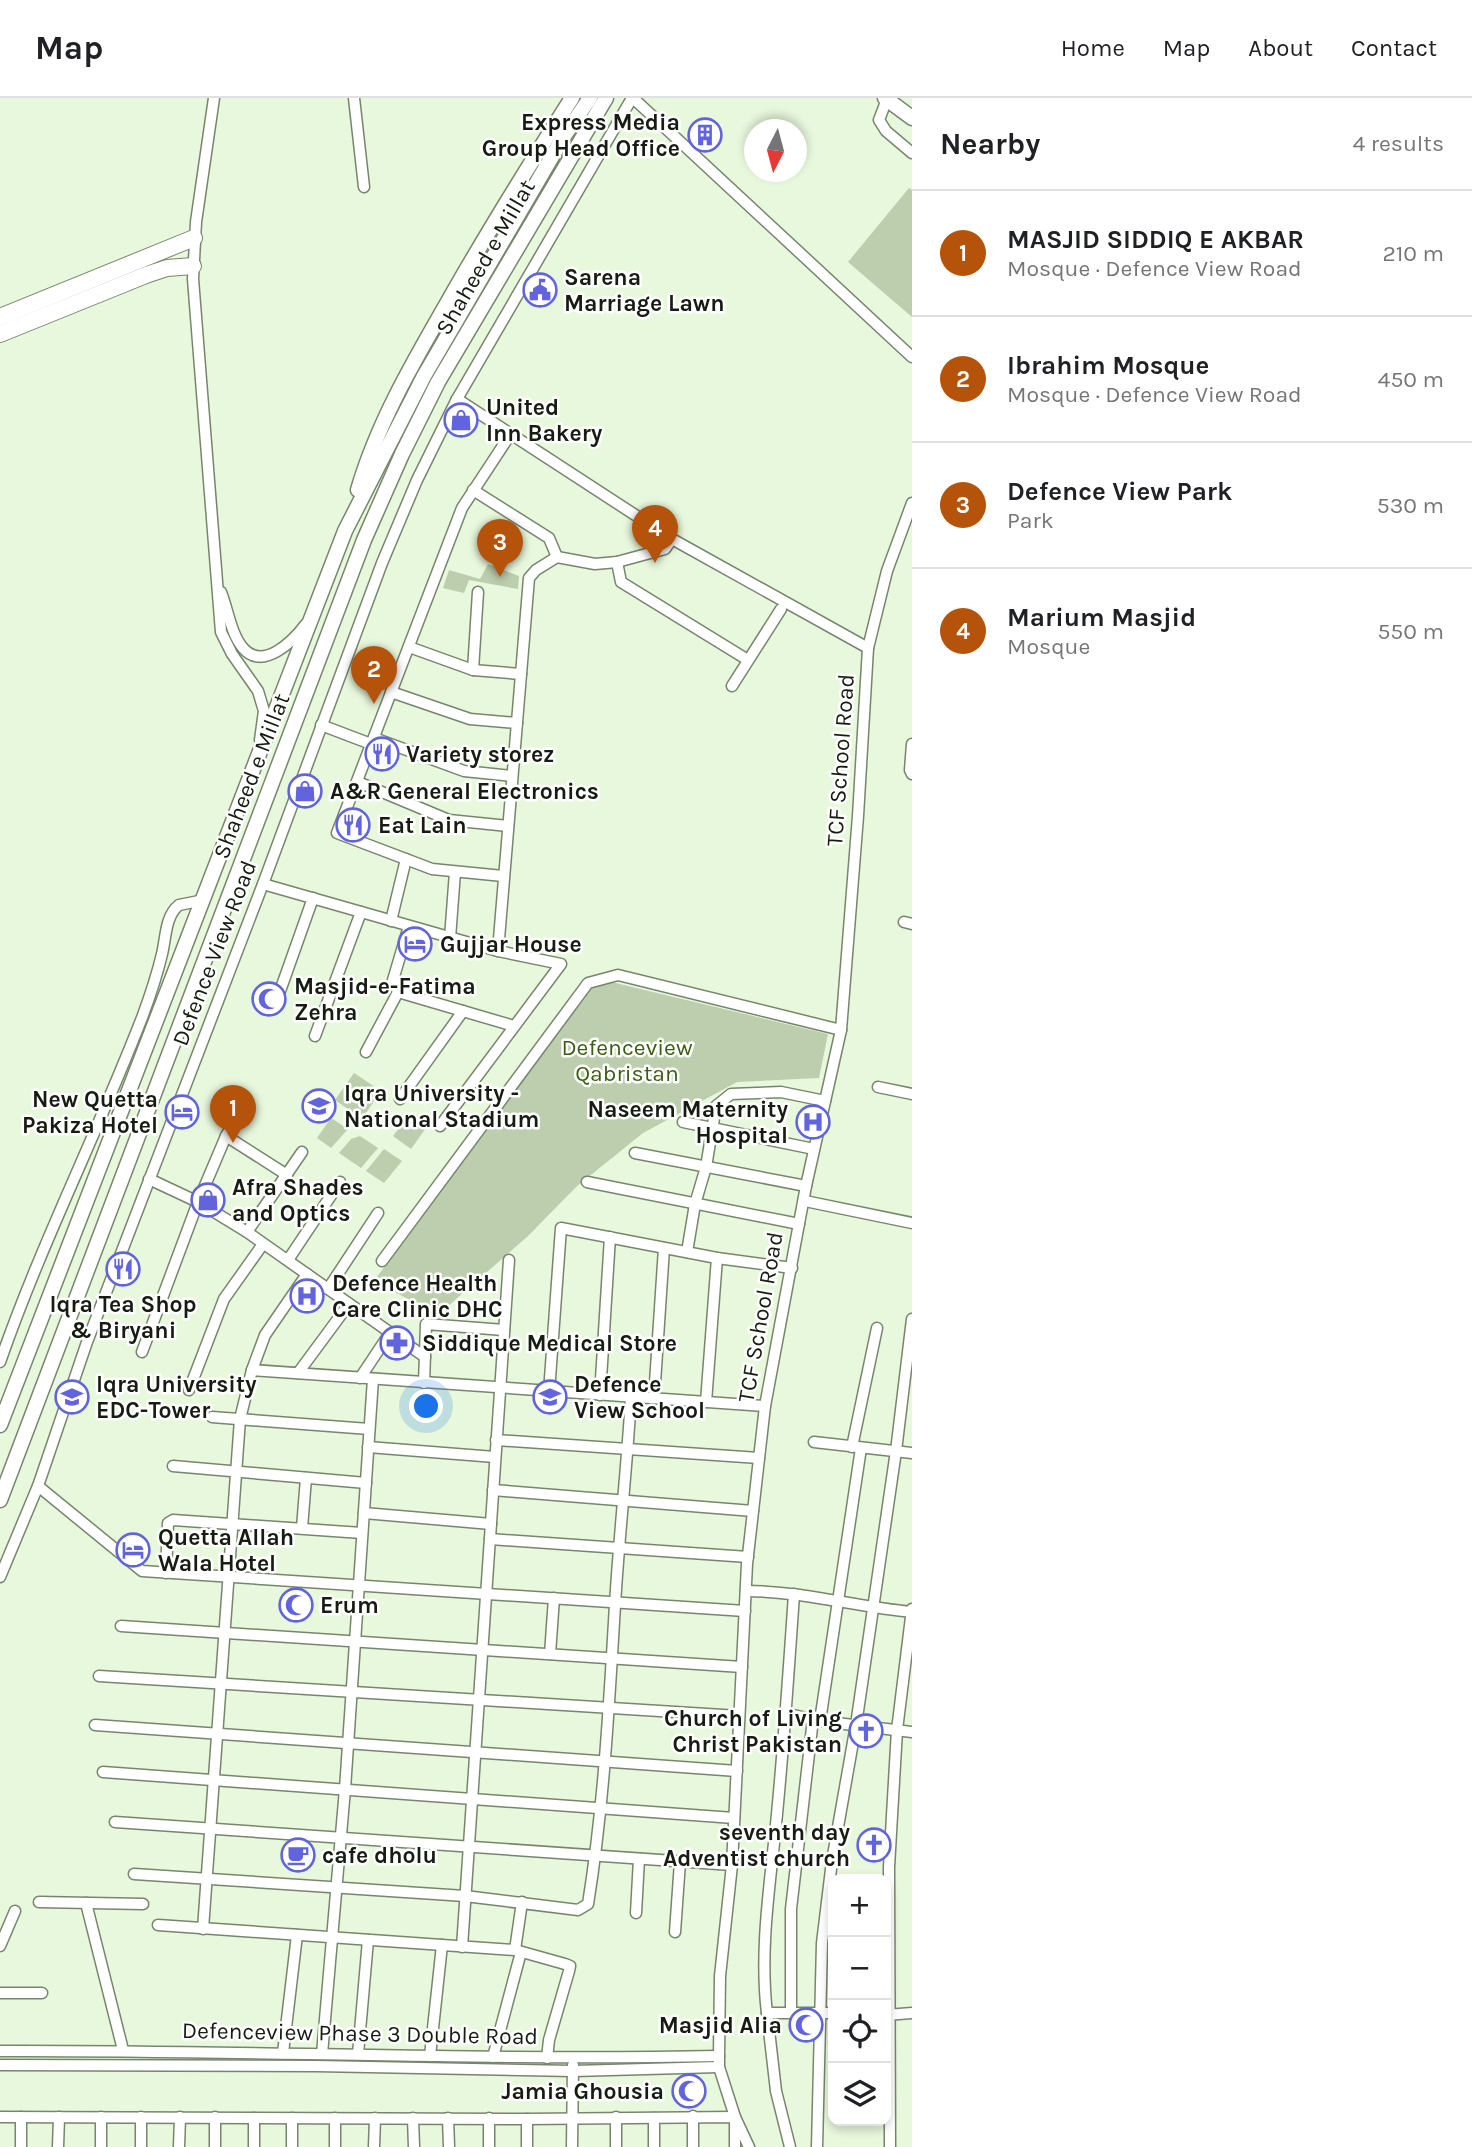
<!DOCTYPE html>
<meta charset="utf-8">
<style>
body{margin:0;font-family:Karla,sans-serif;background:#f2f2f2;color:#202124}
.controls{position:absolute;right:21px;bottom:21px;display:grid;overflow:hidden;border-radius:14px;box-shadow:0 4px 10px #0003}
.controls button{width:63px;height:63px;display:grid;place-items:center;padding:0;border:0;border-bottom:2px solid #e0e0e0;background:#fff;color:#202124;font:35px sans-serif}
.compass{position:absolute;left:744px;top:21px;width:63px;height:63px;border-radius:50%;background:#fff;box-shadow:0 4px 10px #0003;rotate:186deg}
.you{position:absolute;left:427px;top:1309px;width:24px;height:24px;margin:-18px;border:5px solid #fff;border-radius:50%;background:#1a73e8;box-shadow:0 0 0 10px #1a73e833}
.badge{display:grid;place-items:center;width:46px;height:46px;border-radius:50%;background:#b45309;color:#fff;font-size:23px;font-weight:700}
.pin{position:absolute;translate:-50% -58px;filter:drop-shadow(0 2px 4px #0008)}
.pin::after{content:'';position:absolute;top:37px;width:24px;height:21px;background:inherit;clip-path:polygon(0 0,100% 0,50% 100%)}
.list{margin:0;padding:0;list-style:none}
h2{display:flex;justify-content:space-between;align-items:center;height:91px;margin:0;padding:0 28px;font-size:30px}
h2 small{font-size:23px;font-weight:400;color:#757577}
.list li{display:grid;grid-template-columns:46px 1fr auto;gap:21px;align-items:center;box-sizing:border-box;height:126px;padding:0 28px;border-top:2px solid #e0e0e0}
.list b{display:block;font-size:26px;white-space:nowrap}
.list p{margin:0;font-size:23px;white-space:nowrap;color:#757577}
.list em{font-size:23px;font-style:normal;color:#757577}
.icon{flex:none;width:38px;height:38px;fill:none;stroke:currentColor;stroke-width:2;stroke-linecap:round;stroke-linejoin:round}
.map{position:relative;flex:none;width:912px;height:2049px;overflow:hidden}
header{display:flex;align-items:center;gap:42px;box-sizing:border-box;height:98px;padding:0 35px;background:#fff;border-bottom:2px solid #e0e0e0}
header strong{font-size:33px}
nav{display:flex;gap:38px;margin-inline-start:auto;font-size:24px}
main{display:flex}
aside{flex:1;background:#fff}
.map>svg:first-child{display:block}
.green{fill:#bcceae}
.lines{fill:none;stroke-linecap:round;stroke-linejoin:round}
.minor-casing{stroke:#78856d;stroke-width:13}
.major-casing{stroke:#78856d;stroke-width:17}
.highway-casing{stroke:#78856d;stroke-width:18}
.minor{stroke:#fff;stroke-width:10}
.major{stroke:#fff;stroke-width:14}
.highway{stroke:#fff;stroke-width:16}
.labels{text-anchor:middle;stroke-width:5;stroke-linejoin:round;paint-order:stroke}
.poi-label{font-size:23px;font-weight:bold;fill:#161c12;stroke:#fff;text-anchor:start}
.street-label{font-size:23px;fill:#161c12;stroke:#fff}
.park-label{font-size:23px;fill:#3a5d11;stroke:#fff}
</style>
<header>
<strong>Map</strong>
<nav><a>Home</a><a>Map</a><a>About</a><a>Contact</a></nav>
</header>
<main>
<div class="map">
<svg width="912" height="2049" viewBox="0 0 912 2049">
<rect width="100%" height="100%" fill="#e8f8dc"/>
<!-- green -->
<g class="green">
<path d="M909,90l3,2v127l-64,-55z"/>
<path d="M488,466l31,12 -1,13 -49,-9 -5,13 -21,-5 6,-18 31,9z"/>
<path d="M603,882l225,54 -9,44 -82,4 -94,51 -67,54 -48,49 -90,79 -64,-34 217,-295z"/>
<path d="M354,975l27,18 -19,28 -27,-19z"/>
<path d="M408,1018l18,12 -15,21 -18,-13z"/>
<path d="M331,1020l17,11 -17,19 -14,-10z"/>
<path d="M360,1038l18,12 -17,20 -22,-15 12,-14z"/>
<path d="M384,1051l18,12 -18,22 -18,-12z"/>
</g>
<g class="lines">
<defs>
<g id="minor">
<path d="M214,0l-18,124 -3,57 28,353 11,22 26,37 6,20 -4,29"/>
<path d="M354,0l10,89"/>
<path d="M633,0l279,259"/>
<path d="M887,1l-8,21 7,11 26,22"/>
<path d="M457,301l215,140 196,109"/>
<path d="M473,392l76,48 8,19"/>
<path d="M617,464l4,20 122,75"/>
<path d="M221,494c7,18 10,42 22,56 20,24 51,-8 63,-24"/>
<path d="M409,549l64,23 48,4"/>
<path d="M473,572l5,-78"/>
<path d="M732,588l49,-77"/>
<path d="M391,594l79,27 47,4"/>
<path d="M321,627l50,19"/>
<path d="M374,640l90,33 48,5"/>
<path d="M912,646l-2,26 2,4"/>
<path d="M358,684l91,38 59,6"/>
<path d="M503,778l-71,-7 -95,-36 125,-325 48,-73"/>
<path d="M263,786l235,67"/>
<path d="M391,823l15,-62"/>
<path d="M904,824l8,2"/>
<path d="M450,840l5,-66"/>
<path d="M398,894l116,34"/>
<path d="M274,910l39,-110"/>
<path d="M315,938l46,-124"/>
<path d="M366,954l32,-60 -5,-12 16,-54"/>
<path d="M878,989l34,7"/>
<path d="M400,1001l63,-88"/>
<path d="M683,1024l131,27"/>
<path d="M440,1028l121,-162 -63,-13 31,-373 7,-8 21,-13 38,7 22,-2 48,-13 7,-10"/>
<path d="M226,1038l61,39"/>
<path d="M635,1055l171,33"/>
<path d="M149,1081l49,23 49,30 178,125"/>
<path d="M587,1084l212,42"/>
<path d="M805,1103l107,22"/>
<path d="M247,1134l55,-80"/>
<path d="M687,1154l8,-48 11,-37 10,-61 15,-12 50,-2 44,9"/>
<path d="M288,1162l52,-78"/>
<path d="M382,1163l206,-278 30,-8 223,55"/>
<path d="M328,1191l50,-76"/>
<path d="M142,1254l56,-150 28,-66 13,-23"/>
<path d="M0,1264c41,-118 98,-230 143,-347 7,-19 14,-40 19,-61 4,-16 3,-38 17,-49l25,-5"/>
<path d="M252,1272l513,36"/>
<path d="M298,1275l51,-69"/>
<path d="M360,1280l30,-45"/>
<path d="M424,1285l2,-59 78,6"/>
<path d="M189,1292l35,-91 39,-55"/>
<path d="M549,1294l12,-164 156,30 75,10"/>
<path d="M600,1297l10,-158"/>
<path d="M654,1300l10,-150"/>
<path d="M706,1304l11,-144"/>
<path d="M212,1319l157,12"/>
<path d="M496,1342l263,18"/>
<path d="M814,1344l98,11"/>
<path d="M368,1349l127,10"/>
<path d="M852,1349l25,-119"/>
<path d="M173,1368l193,17"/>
<path d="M38,1388l104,85 603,40"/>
<path d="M493,1392l260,21"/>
<path d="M364,1415l127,11"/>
<path d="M302,1430l4,-50"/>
<path d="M490,1441l258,18"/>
<path d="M166,1475l2,-50 5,-3 189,13"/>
<path d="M0,1479l38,-91 49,-144 176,-458 119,-321 35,-83 40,-81 175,-301"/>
<path d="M746,1493c56,0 110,16 166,21"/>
<path d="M794,1496c-5,74 -10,147 -17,220 -6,65 -18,133 -10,199h66"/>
<path d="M121,1528l621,41"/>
<path d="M550,1556l4,-56"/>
<path d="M99,1578l640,40"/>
<path d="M793,1617l27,6 92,11"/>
<path d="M820,1623l41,-273"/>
<path d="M95,1627l642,46"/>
<path d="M103,1674l631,46"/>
<path d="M115,1724l617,43"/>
<path d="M134,1776l331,22 113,14 10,-6c16,-99 21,-199 27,-299 4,-69 12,-138 16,-208"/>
<path d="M39,1804l104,2"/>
<path d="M86,1805l37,147"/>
<path d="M636,1815l3,-54"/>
<path d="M158,1827l357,25 50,14 5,2 -1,5 -20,69 -2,18"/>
<path d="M203,1831l37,-510 12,-49 13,-35 42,-61"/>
<path d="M675,1834l5,-70"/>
<path d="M0,1848l15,-35"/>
<path d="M462,1849l47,-687"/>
<path d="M515,1852l7,-48"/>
<path d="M0,1895h42"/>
<path d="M767,1915l9,78 14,56"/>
<path d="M791,1915v-104l22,-190"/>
<path d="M886,1917l26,-2"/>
<path d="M0,1953c240,-1 479,10 719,5"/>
<path d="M283,1955l14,-118"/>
<path d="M322,1956l23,-265 28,-410"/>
<path d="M358,1956l10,-114"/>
<path d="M430,1958l12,-111"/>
<path d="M493,1959l28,-105"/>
<path d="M0,1967l316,1 257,5 146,-4"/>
<path d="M0,2019l527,2 208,-2 14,30"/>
<path d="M101,2019v30"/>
<path d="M292,2020v29"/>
<path d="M413,2020l1,29"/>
<path d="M448,2020l1,29"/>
<path d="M489,2020v29"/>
<path d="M654,2020v29"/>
<path d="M21,2049v-30"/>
<path d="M58,2049l1,-30"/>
<path d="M141,2049v-30"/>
<path d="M179,2049l1,-30"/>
<path d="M215,2049v-30"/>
<path d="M254,2049v-29"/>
<path d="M335,2049v-29"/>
<path d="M374,2049l1,-29"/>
<path d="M527,2049v-28"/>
<path d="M572,2049l1,-82"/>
<path d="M616,2049v-30"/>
<path d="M693,2049v-31"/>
<path d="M735,2049v-30l-16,-50v-11l1,-80 12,-111 15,-301 18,-158 41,-220 35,-156 17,-214 10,-168 19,-77 25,-68"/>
<path d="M817,2049l5,-204 10,-82 24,-136 40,-274 16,-132"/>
<path d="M890,2049l-1,-280 8,-137 15,-121"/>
</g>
<g id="major">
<path d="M885,0l27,20"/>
<path d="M358,392c19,-65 53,-124 87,-183 40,-71 83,-140 127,-209"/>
<path d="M0,1327l345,-894 79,-155 140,-240 26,-38"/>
<path d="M0,1402l364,-960 38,-86 36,-72 168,-284"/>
</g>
<g id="highway">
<path d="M0,219l194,-79"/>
<path d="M0,236l146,-59 21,-7 26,-2"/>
</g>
</defs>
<!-- minor casing -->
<use href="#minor" class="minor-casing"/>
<!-- major casing -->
<use href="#major" class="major-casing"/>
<!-- highway casing -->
<use href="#highway" class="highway-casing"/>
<!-- minor -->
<use href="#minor" class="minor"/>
<!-- major -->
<use href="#major" class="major"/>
<!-- highway -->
<use href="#highway" class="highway"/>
</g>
<!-- icons -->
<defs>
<symbol id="building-ring" viewBox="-11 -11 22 22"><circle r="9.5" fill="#fff" stroke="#6164dc" stroke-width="1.5"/><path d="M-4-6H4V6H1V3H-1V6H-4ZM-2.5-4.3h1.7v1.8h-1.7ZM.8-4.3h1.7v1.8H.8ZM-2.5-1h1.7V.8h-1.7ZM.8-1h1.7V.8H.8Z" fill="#6164dc"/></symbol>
<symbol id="civic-ring" viewBox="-11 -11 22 22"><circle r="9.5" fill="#fff" stroke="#6164dc" stroke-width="1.5"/><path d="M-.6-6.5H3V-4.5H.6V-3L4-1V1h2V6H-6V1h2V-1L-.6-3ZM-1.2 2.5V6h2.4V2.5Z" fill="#6164dc"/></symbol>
<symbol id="shop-ring" viewBox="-11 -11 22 22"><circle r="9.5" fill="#fff" stroke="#6164dc" stroke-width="1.5"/><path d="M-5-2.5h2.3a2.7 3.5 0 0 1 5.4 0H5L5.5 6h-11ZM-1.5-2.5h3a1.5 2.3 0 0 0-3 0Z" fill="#6164dc"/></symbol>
<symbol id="restaurant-ring" viewBox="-11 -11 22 22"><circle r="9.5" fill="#fff" stroke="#6164dc" stroke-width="1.5"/><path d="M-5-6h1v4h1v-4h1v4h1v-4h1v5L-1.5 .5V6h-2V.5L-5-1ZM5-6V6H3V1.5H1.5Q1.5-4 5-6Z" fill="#6164dc"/></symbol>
<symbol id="hotel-ring" viewBox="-11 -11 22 22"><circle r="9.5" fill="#fff" stroke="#6164dc" stroke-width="1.5"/><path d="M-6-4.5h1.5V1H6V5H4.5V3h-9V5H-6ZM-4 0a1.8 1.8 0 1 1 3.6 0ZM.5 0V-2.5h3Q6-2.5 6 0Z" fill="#6164dc"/></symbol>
<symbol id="mosque-ring" viewBox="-11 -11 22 22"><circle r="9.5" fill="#fff" stroke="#6164dc" stroke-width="1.5"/><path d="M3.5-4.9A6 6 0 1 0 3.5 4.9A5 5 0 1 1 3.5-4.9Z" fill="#6164dc"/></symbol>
<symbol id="university-ring" viewBox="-11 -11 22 22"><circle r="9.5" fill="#fff" stroke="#6164dc" stroke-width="1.5"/><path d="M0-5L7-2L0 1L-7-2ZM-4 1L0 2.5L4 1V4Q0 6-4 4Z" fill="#6164dc"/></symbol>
<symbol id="hospital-ring" viewBox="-11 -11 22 22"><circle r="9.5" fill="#fff" stroke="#6164dc" stroke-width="1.5"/><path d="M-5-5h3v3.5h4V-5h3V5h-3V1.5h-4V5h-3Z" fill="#6164dc"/></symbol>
<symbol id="pharmacy-ring" viewBox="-11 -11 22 22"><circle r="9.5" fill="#fff" stroke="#6164dc" stroke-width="1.5"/><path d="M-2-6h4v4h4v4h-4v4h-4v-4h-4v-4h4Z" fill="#6164dc"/></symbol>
<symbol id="school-ring" viewBox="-11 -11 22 22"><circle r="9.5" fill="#fff" stroke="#6164dc" stroke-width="1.5"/><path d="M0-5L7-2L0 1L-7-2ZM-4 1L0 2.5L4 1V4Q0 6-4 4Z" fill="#6164dc"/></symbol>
<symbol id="church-ring" viewBox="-11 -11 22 22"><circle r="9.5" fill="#fff" stroke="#6164dc" stroke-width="1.5"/><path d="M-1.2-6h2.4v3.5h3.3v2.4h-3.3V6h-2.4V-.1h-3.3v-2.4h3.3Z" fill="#6164dc"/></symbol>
<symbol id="cafe-ring" viewBox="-11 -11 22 22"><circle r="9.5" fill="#fff" stroke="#6164dc" stroke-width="1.5"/><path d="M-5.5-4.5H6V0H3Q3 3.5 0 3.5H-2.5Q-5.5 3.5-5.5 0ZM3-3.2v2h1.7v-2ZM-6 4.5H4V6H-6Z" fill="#6164dc"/></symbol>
</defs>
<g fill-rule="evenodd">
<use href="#building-ring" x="686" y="18" width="38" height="38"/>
<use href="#civic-ring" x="521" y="173" width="38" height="38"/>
<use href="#shop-ring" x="442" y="303" width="38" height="38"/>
<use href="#restaurant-ring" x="363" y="637" width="38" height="38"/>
<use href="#shop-ring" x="286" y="674" width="38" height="38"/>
<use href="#restaurant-ring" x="334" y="708" width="38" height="38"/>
<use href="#hotel-ring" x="396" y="827" width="38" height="38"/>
<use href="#mosque-ring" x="250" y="882" width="38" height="38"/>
<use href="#university-ring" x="300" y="989" width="38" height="38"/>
<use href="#hotel-ring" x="163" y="995" width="38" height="38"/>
<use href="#hospital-ring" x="794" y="1005" width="38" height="38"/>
<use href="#shop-ring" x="189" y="1083" width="38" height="38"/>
<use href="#restaurant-ring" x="104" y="1152" width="38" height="38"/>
<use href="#hospital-ring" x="288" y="1179" width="38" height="38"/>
<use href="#pharmacy-ring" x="378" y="1226" width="38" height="38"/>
<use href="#university-ring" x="53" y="1280" width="38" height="38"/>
<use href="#school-ring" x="531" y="1280" width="38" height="38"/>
<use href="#hotel-ring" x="114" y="1433" width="38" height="38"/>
<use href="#mosque-ring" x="277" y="1488" width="38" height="38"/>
<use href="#church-ring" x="847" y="1614" width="38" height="38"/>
<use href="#church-ring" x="855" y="1728" width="38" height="38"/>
<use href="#cafe-ring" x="279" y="1738" width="38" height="38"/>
<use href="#mosque-ring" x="787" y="1908" width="38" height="38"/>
<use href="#mosque-ring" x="670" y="1974" width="38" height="38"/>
</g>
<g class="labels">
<!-- poi labels -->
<g class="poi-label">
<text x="680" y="32" text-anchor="end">Express Media<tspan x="680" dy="26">Group Head Office</tspan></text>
<text x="564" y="187">Sarena<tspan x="564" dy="26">Marriage Lawn</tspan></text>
<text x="486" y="317">United<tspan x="486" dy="26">Inn Bakery</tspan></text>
<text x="406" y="664">Variety storez</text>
<text x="330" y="701">A&amp;R General Electronics</text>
<text x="378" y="735">Eat Lain</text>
<text x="440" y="854">Gujjar House</text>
<text x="294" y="896">Masjid-e-Fatima<tspan x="294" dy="26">Zehra</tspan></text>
<text x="344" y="1003">Iqra University -<tspan x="344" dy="26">National Stadium</tspan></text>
<text x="158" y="1009" text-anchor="end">New Quetta<tspan x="158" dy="26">Pakiza Hotel</tspan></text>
<text x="788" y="1019" text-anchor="end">Naseem Maternity<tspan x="788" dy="26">Hospital</tspan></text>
<text x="232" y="1097">Afra Shades<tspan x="232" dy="26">and Optics</tspan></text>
<text x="332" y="1193">Defence Health<tspan x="332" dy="26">Care Clinic DHC</tspan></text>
<text x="123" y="1214" text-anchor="middle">Iqra Tea Shop<tspan x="123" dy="26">&amp; Biryani</tspan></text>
<text x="422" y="1253">Siddique Medical Store</text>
<text x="96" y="1294">Iqra University<tspan x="96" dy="26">EDC-Tower</tspan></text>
<text x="574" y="1294">Defence<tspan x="574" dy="26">View School</tspan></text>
<text x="158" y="1447">Quetta Allah<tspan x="158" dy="26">Wala Hotel</tspan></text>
<text x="320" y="1515">Erum</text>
<text x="842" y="1628" text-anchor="end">Church of Living<tspan x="842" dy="26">Christ Pakistan</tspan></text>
<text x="850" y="1742" text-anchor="end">seventh day<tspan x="850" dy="26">Adventist church</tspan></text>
<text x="322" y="1765">cafe dholu</text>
<text x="782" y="1935" text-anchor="end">Masjid Alia</text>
<text x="664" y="2001" text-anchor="end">Jamia Ghousia</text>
</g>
<!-- street labels -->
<g class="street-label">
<text transform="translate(485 159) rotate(-60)" y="8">Shaheed e Millat</text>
<text transform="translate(840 662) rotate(-86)" y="8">TCF School Road</text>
<text transform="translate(251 678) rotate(-69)" y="8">Shaheed e Millat</text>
<text transform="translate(214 855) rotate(-69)" y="8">Defence View Road</text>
<text transform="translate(760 1219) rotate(-80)" y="8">TCF School Road</text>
<text transform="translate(360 1935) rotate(1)" y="8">Defenceview Phase 3 Double Road</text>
</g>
<!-- park labels -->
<g class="park-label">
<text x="627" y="957">Defenceview<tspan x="627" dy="26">Qabristan</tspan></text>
</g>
</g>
</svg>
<div class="controls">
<button>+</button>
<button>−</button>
<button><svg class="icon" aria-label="locate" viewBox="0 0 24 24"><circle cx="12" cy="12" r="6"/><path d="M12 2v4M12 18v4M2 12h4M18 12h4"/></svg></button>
<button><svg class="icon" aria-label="layers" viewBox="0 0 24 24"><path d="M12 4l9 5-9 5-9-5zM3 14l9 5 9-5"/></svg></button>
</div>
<svg class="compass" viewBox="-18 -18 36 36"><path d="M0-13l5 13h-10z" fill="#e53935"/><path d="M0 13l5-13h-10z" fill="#757577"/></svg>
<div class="you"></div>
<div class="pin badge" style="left:233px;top:1045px">1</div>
<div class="pin badge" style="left:374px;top:606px">2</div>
<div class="pin badge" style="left:500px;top:479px">3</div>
<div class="pin badge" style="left:655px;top:465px">4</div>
</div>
<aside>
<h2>Nearby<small>4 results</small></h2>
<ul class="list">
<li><span class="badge">1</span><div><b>MASJID SIDDIQ E AKBAR</b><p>Mosque · Defence View Road</p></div><em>210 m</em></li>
<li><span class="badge">2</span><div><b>Ibrahim Mosque</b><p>Mosque · Defence View Road</p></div><em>450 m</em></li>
<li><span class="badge">3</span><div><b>Defence View Park</b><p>Park</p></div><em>530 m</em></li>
<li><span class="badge">4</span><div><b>Marium Masjid</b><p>Mosque</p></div><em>550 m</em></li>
</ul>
</aside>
</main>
